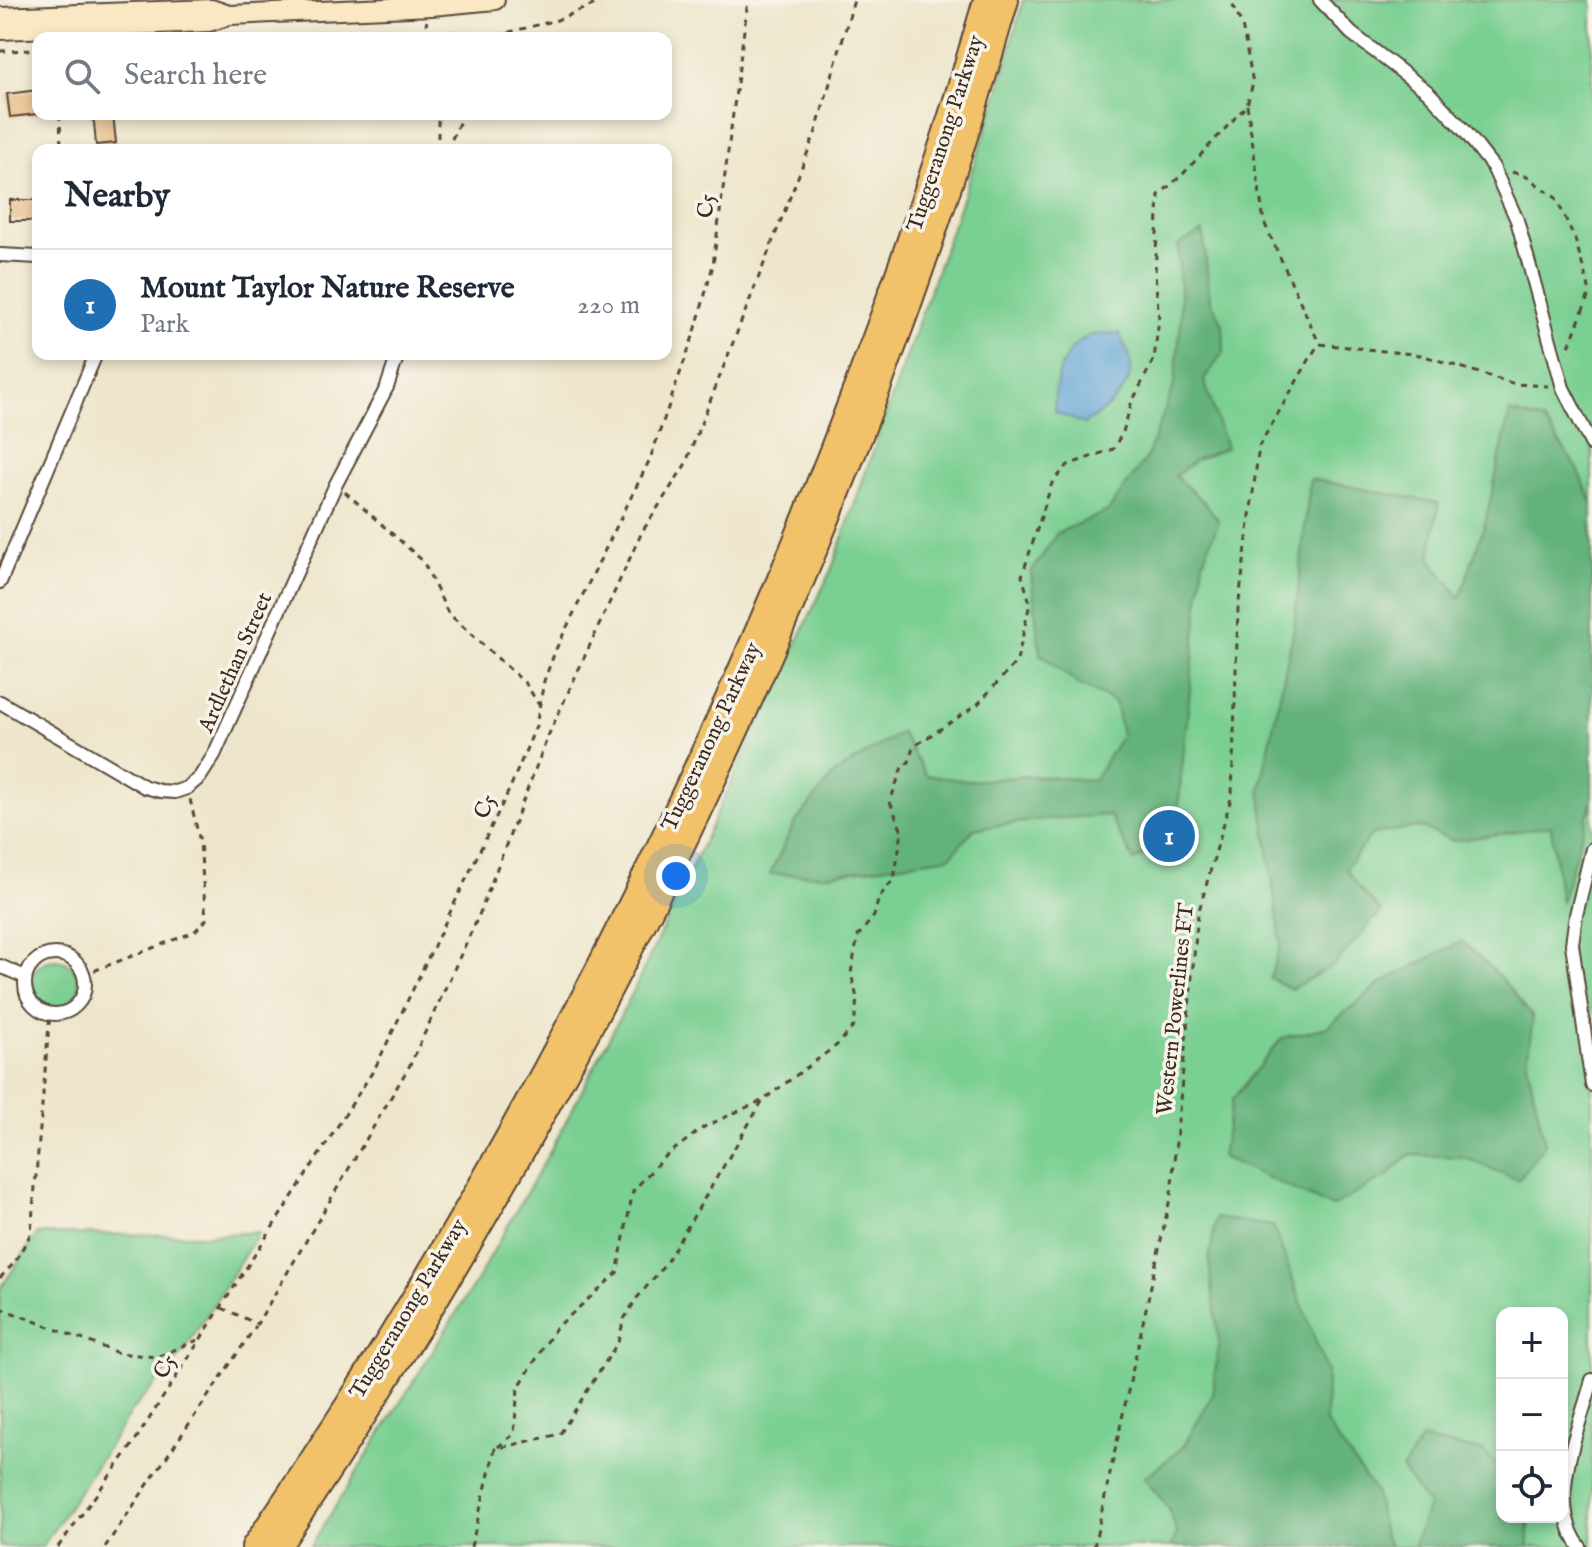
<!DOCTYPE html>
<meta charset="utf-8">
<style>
body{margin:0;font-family:"IM FELL English",serif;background:#f6f6f7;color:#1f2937}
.controls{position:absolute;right:24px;bottom:24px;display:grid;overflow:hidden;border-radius:16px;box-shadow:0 4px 12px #0003}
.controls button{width:72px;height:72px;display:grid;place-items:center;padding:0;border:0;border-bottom:2px solid #e0e1e3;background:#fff;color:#1f2937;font:40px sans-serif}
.you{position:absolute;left:676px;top:876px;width:28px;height:28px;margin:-20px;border:6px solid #fff;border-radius:50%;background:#1a73e8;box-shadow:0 0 0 12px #1a73e833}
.badge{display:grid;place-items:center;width:52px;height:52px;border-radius:50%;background:#1f6fb2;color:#fff;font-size:26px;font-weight:700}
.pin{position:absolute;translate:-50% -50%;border:4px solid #fff;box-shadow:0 2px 8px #0006}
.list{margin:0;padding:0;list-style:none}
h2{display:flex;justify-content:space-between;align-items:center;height:104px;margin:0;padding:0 32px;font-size:34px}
h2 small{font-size:26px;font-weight:400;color:#747a83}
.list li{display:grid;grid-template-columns:52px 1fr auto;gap:24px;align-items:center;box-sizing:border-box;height:112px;padding:0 32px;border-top:2px solid #e0e1e3}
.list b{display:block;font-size:30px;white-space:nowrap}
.list p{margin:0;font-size:26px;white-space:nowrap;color:#747a83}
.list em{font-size:26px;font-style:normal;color:#747a83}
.icon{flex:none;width:44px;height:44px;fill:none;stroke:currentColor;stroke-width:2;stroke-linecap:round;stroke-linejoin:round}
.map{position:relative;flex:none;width:1592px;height:1547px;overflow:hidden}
.search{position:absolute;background:#fff;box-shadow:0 4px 12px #0003;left:32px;top:32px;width:640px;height:88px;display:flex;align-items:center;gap:20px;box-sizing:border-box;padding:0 28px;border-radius:16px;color:#747a83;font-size:30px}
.panel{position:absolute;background:#fff;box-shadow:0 4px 12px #0003;left:32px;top:144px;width:640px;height:216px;border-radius:16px}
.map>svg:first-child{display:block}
.green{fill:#7acf92;stroke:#5a7c58;stroke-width:2;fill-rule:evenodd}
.forest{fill:#63b27c;stroke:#4f6e4d;stroke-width:2}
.water{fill:#63a6d7;stroke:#4f687a;stroke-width:2}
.building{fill:#e6b87e}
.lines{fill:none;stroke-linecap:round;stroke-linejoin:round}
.street-casing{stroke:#564638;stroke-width:16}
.secondary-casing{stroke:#564638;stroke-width:22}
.highway-casing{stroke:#564638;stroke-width:28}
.path{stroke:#564638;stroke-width:3;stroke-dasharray:6 6;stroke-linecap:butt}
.street{stroke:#fff;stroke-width:12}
.secondary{stroke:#fae7c3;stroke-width:18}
.highway{stroke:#f2c26a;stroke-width:24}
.labels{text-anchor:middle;stroke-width:7;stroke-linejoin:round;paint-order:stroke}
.street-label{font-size:22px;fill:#3b2a1e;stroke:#f7f3e8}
</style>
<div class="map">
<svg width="1592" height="1547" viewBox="0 0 1592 1547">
<rect width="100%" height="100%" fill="#f7f3e8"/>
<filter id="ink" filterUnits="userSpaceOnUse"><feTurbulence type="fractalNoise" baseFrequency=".0125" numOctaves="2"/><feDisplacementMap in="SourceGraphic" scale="16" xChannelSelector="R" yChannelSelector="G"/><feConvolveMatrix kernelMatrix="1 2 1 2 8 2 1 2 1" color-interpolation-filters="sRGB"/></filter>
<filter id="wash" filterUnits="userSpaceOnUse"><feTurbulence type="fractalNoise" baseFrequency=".006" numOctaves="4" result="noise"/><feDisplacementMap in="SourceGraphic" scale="32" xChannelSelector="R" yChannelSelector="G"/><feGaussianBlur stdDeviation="1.8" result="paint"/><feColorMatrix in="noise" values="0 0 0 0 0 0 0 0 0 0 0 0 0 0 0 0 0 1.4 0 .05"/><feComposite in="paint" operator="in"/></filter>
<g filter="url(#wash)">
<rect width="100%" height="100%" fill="#eee6cc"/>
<!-- green -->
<g class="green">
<path d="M1023,0h569v1547h-1282l167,-267 81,-143 75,-145 199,-424 162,-460zM1502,1313h60v204h-60z"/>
<circle cx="55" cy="984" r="24"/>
<path d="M259,1232l-79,125 -47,52 -91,138h-42v-258l37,-55 171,1z"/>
</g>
<!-- forest -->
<g class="forest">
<path d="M1203,231l7,69 13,24 1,27 -20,29 22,68 -30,12 -21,16 30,27 14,18 -16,41 -28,275 -41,24 -25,-46 -72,5 -63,9 -24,28 -124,18 -56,-1 24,-50 41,-51 66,-41 25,43 42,6 63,-5 63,4 28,-45 -7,-33 -37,-18 -38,-30 -9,-81 26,-40 51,-22 39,-54 28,-74 6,-63 -3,-75z"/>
<path d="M1510,412l34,9 34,48 14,34v297l-31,103 -10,-77 -98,15 -34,-14 -47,7 -26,34 13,20 22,23 -47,54 -43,24 -21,-11 11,-34 -21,-154 34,-162 16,-149 129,24 -9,55 30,40 26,-78z"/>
<path d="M1462,941l39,37 32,39 -6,45 18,82 -27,36 -55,-23 -54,-2 -22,21 -55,31 -110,-50 10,-57 50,-62 45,-11 54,-44z"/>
<path d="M1216,1218l57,8 54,146 -1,51 49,69 9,43 7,12h-220l6,-14 -9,-26 -24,-29 39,-31 29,-51 7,-52 -10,-83z"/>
<path d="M1421,1439l62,12 19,18v48h27v30h-116l15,-42 -26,-35z"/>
</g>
<!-- water -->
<path class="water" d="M1119,333c3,8 9,16 11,24 8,29 -25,54 -46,67l-29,-12c-2,-29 6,-66 37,-77 8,-2 19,-1 27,-2z"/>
<g id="blocks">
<!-- building -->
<g class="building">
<path d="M38,90v24l-28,3 -3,-23z"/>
<path d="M89,114h24l3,29 -20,2 -2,-23z"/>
<rect x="10" y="200" width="28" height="21"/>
</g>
</g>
</g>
<g filter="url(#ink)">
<use href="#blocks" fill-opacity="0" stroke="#564638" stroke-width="2"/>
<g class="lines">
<defs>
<g id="street">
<path d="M1320,0l31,33 77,59 36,38 29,37 24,53 46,168 29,57"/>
<path d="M0,255l38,2"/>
<path d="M0,582l96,-228"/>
<path d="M0,702l145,85 15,4 15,1 12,-4 13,-11 14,-22 122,-271 51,-97 11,-33"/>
<path d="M1592,849l-16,66 -4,29 20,141"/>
<circle cx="55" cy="984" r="30"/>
<path d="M0,966l25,11"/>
<path d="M1580,1547c-35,-46 -1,-117 12,-167"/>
</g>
<g id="secondary">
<path d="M0,17l211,-8 18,6"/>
<path d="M0,30l209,-8 20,-7 203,-9 63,-6"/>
</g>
<g id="highway">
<path d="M254,1547c215,-314 395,-650 540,-1002 73,-177 139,-360 192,-545"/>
<path d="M278,1547c319,-475 571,-996 728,-1547"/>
</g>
</defs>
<!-- street casing -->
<use href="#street" class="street-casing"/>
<!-- secondary casing -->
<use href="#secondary" class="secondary-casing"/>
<!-- highway casing -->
<use href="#highway" class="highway-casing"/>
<!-- path -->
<g class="path">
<path d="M422,36l5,-15"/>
<path d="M366,38l90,-6 16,4 18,1 67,-17 48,-20"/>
<path d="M0,51l38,-1"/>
<path d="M1247,105l17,117 55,121"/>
<path d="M60,114l1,36"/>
<path d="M438,150v-36"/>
<path d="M447,150l16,-36"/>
<path d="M1512,172l15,5 29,21 19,41 15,53 -23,60"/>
<path d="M1320,344l101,11 94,29 33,2"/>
<path d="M345,492l78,69 25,52 78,71 13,21"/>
<path d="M83,975l111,-43 12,-12 -6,-78 -10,-43"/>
<path d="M0,1278l15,-16 16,-29 19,-220"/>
<path d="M0,1308l118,45 39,4 43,-18"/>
<path d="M222,1308l35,16 153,-259 69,-150 69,-179 94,-204 43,-67 131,-334 38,-131"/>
<path d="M498,1447l16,-13 4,-46 37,-59 62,-56 16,-82 29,-32 42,-32 59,-27"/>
<path d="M58,1547l73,-100 244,-379 135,-280 26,-62 8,-45 12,-32 94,-190 46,-131 17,-63 35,-265"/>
<path d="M105,1547l151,-221"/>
<path d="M471,1547l24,-98 65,-15 58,-92 6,-23 13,-21 27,-32 99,-166 74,-55 17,-19 3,-28 -6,-25 7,-37 16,-20 5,-19 15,-18 8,-47 -12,-30 12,-35 7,-5 4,-15 64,-42 40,-44 13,-58 -8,-27 30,-93 16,-18 45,-16 10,-17 8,-28 23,-45 5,-40 -4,-45 4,-79 24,-21 64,-69 6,-22 -11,-58 -12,-25"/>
<path d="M1094,1547l77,-353 27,-280 34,-119 6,-186 21,-163 60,-103"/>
</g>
<!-- street -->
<use href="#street" class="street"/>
<!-- secondary -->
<use href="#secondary" class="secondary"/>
<!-- highway -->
<use href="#highway" class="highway"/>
</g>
</g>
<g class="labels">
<!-- street labels -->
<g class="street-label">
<text transform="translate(944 133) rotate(-72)" y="8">Tuggeranong Parkway</text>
<text transform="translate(705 206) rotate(-83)" y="8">C5</text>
<text transform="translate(234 662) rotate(-66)" y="8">Ardlethan Street</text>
<text transform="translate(710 736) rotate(-65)" y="8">Tuggeranong Parkway</text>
<text transform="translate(484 806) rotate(-64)" y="8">C5</text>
<text transform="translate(1174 1009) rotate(-84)" y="8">Western Powerlines FT</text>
<text transform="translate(407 1308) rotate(-59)" y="8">Tuggeranong Parkway</text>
<text transform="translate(164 1366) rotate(-57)" y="8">C5</text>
</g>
</g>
</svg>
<div class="controls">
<button>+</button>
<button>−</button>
<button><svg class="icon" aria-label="locate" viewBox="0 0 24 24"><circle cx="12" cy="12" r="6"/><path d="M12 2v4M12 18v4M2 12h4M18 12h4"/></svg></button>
</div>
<div class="you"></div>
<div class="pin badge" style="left:1169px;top:836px">1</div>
<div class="search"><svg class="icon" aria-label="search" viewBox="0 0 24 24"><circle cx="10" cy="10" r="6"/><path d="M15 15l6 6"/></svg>Search here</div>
<section class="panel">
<h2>Nearby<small></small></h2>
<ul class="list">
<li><span class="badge">1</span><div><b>Mount Taylor Nature Reserve</b><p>Park</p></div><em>220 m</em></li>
</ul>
</section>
</div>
